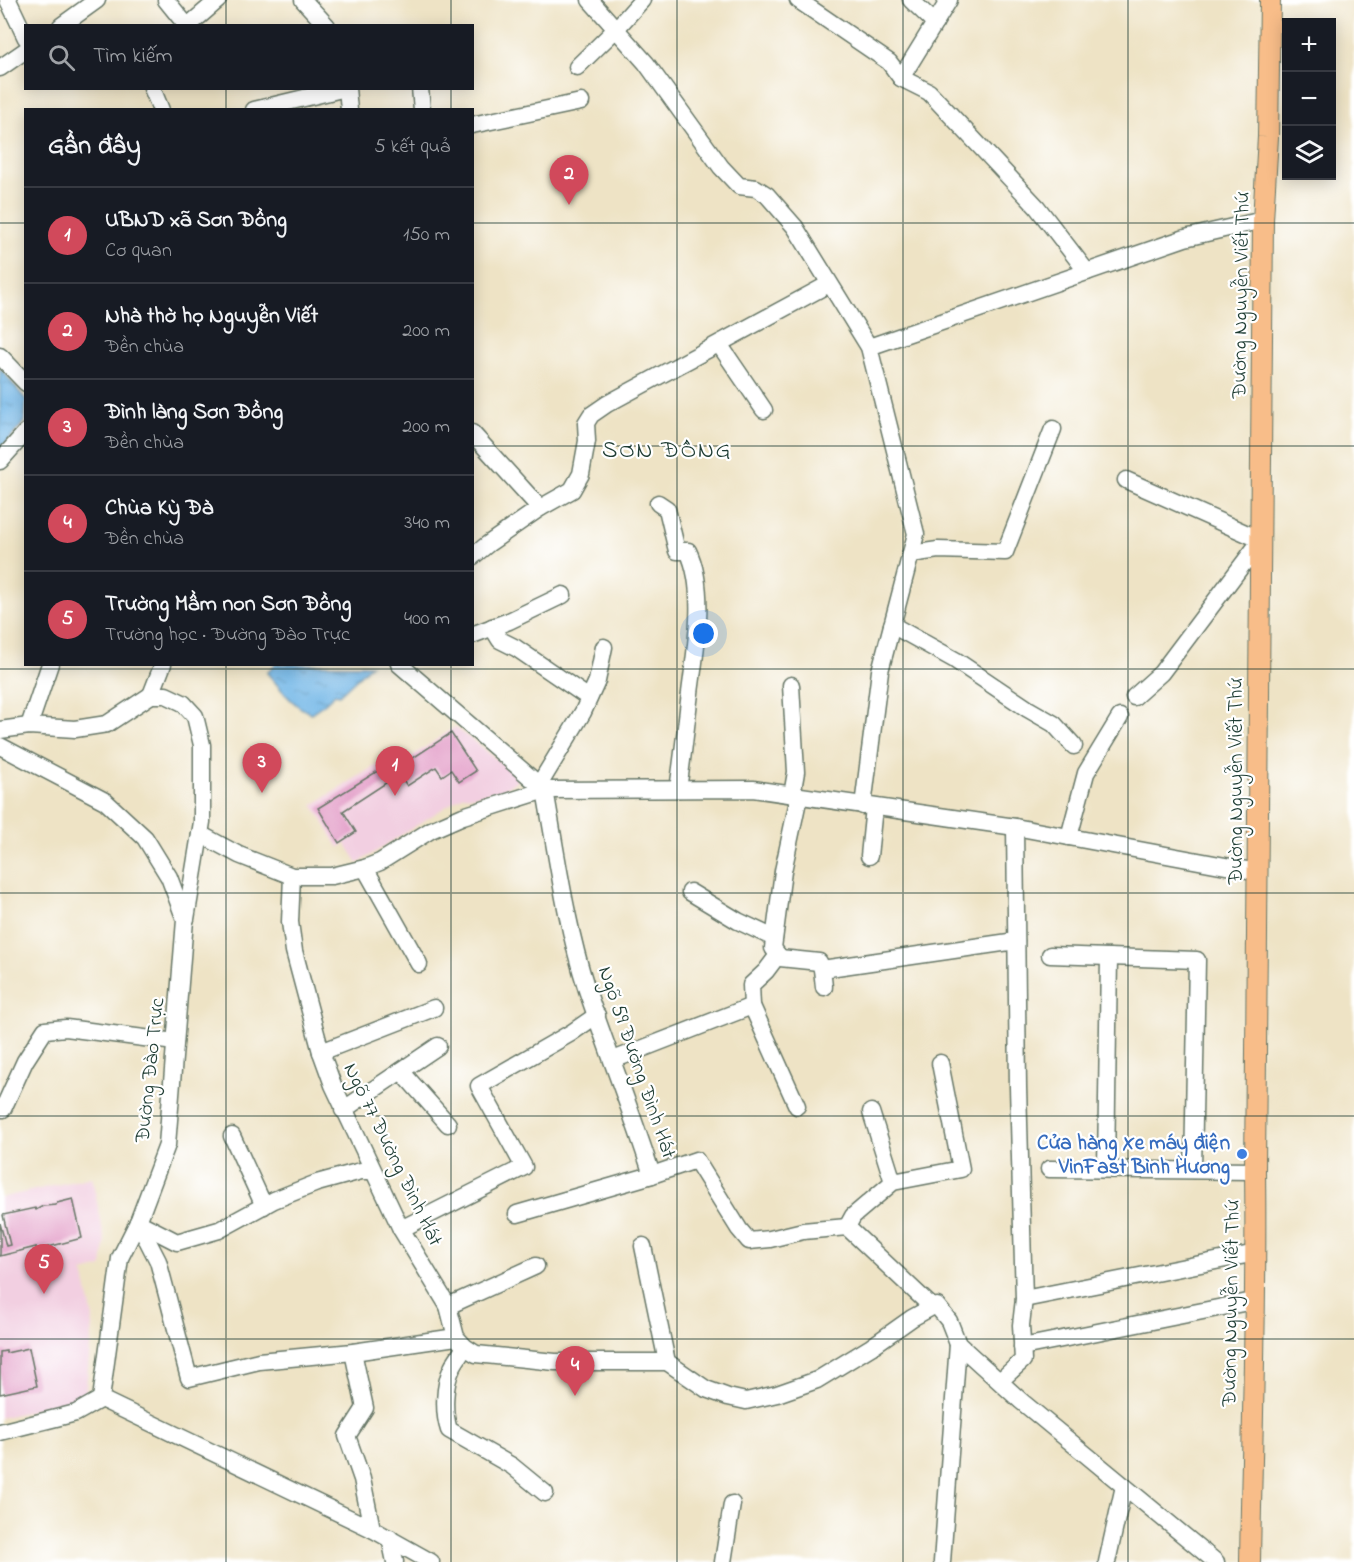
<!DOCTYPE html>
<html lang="vi">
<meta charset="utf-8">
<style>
body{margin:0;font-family:"Indie Flower",sans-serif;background:#20242c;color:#f1f3f6}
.controls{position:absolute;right:18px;top:18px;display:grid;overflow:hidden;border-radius:0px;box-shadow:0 3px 15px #0003}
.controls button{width:54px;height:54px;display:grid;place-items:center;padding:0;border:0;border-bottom:2px solid #363941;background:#171b24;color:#f1f3f6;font:30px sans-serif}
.you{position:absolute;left:704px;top:634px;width:21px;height:21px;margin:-15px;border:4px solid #fff;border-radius:50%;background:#1a73e8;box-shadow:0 0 0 9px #1a73e833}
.badge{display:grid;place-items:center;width:39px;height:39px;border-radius:50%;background:#d1495b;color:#fff;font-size:20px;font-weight:700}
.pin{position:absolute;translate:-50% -50px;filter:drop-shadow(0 2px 3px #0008)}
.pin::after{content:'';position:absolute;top:32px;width:21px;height:18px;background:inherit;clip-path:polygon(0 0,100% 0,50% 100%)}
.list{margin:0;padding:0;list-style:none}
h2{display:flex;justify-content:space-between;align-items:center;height:78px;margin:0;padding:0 24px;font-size:26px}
h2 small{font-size:20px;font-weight:400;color:#9ea1a6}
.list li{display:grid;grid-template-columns:39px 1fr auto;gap:18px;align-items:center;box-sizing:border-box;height:96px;padding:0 24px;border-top:2px solid #363941}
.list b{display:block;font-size:22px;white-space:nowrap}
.list p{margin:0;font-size:20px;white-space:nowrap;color:#9ea1a6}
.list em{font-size:20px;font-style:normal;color:#9ea1a6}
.icon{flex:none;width:33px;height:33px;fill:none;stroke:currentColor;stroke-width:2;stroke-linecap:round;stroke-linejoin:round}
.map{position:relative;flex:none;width:1354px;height:1562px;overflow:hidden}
.search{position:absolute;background:#171b24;box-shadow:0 3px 15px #0003;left:24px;top:24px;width:450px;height:66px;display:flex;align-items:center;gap:15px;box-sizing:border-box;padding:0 21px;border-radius:0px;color:#9ea1a6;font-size:22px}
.panel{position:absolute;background:#171b24;box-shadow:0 3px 15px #0003;left:24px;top:108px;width:450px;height:558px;border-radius:0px}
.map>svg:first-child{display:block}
.built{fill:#f2cfe1}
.water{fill:url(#water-ripples);stroke:#47798d;stroke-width:1.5}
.building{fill:#e39ec8}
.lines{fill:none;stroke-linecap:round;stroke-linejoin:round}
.minor-casing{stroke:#677767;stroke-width:19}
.major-casing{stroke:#677767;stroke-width:22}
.minor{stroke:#fff;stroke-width:16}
.major{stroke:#f8bd89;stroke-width:20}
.grid{fill:none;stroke:#1f3d34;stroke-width:1.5;stroke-opacity:0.55}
.shop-dot{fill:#3f7fe0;stroke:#fff;stroke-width:2}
.labels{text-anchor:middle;stroke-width:4.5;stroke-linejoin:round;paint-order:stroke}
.street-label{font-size:21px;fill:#1f3d34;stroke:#fff}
.shop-label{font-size:21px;font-weight:bold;fill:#366cbe;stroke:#fff;text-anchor:end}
.quarter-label{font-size:24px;letter-spacing:1.5px;fill:#1f3d34;stroke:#fff}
</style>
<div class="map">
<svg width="1354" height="1562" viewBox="0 0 1354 1562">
<defs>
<pattern id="water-ripples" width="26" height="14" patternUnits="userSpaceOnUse" patternTransform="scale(1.5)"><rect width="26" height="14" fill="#6fb5e6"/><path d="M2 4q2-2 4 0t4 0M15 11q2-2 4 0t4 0" fill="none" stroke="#5b94bb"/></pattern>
</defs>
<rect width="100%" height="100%" fill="#fff"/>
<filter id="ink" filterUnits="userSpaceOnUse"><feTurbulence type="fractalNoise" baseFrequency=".0167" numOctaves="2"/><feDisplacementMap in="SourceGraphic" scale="12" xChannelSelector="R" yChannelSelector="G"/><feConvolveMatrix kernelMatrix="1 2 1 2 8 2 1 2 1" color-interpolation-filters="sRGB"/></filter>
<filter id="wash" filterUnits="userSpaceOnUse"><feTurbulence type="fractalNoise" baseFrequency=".008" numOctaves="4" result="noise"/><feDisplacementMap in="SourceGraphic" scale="24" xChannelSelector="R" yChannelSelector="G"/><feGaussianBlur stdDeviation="1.35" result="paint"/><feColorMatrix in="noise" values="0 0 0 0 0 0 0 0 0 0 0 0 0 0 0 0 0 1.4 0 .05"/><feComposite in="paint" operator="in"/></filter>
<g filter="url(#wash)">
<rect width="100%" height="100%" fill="#eee3c5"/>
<!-- built -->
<g class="built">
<path d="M455,727l66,51 -19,12 -29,6 -9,-1 -106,68 -13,-20 -6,5 -26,-43 68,-43 8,10z"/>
<path d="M92,1177l13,65 -3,25 -19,5 10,46 -8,80 -85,20v-220z"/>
</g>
<!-- water -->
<g class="water">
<path d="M0,368l26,32 -1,21 -25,29z"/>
<path d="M275,665v-1l96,1 -32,30 -4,-1 -11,10 -13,9c-18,-6 -31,-26 -44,-40z"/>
</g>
<g id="blocks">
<!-- building -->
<g class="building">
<path d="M451,733l25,38 -17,11 -8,-12 -9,6 -6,-9 -29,19 -11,-17z"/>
<path d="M381,769l8,12 -46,30 13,21 -17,11 -21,-35z"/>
<path d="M73,1199l9,39 -45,12 -1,-3 -36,9v-33l6,23 4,-1 -7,-30 32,-7 1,2 7,-4 13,-1 1,-2z"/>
<path d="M29,1348l8,38 -37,8v-42l6,-1v2z"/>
</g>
</g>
</g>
<g filter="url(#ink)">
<use href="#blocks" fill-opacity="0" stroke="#677767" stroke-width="1.5"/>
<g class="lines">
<defs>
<g id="minor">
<path d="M8,0l18,38"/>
<path d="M166,0l21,26"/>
<path d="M303,0l24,26"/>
<path d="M590,0l56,63 75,104 18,19 17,2 11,7 28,32 74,120 47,187 -36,137 -17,135"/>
<path d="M798,0l91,62 12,16 28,14 108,115 50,65"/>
<path d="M911,0l24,23"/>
<path d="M61,26l36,-26"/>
<path d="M188,26l30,-26"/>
<path d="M577,67l39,-38 26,-29"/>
<path d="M0,68l26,-18"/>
<path d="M901,78l48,-78"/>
<path d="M152,88l9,22"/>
<path d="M347,88l2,22"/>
<path d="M420,88l2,22"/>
<path d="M254,110l92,-22"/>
<path d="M472,125l109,-23"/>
<path d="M719,344l45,66"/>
<path d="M869,347l316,-109 78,-18"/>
<path d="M0,356l26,27"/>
<path d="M472,433l68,75"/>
<path d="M0,461l26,-29"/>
<path d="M1126,480l135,60 -100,133 -27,24"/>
<path d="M658,503l9,6 10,42h11c19,39 7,101 2,142 -4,32 -7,64 -12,96"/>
<path d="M911,554l27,-4 67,2 48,-123"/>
<path d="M472,557l16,-13 52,-36 32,-18 9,-16 6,-33 -1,-18 5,-8 16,-11 222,-120"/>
<path d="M892,625l63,35 73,49 26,15 20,22"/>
<path d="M492,627l8,13 16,8 73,50"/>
<path d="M472,635l37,-14 54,-26"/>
<path d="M399,664l146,126"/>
<path d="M791,685l5,87 -4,23"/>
<path d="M151,695l12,-31"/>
<path d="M29,726l21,-62"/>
<path d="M0,730l29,-4 46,3 32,-5 44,-29h15l17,8 12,13 7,29v77l-16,97"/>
<path d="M0,746l105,55 40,37 24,39 16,43 -18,225 -29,77 -18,36 -19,141 271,130 59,33"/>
<path d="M539,785l44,-73 14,-31 7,-34"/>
<path d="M545,790c12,67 21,135 42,200 21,62 45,122 65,185"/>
<path d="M799,796l-16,75 -10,77 7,10 39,4 3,7 2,18"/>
<path d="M200,834l39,21 53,21h40l33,-8 15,-6 51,-32 32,-14 82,-26 208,-1 262,38 243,45"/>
<path d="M1069,837l17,-64 34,-56"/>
<path d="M869,856l5,-49"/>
<path d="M365,868l54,96"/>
<path d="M292,876l-2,46 4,29 27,101 12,33 68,144 47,77 8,31 9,10 11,7 79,8h112l39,27 22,8 18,4 31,-7 40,-14 54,-33 41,-29 20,-11"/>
<path d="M690,892l48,29 36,17"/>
<path d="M778,955l-12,16 -15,14 1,21 45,100"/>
<path d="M1050,955l147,5 -4,210"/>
<path d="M822,969l194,-28"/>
<path d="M321,1052l113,-44"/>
<path d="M613,1060l139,-54"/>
<path d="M401,1071l47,53"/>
<path d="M3,1109l22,-48 20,-31 21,-2 109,14"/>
<path d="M343,1110l95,-64"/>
<path d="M871,1112l22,70"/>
<path d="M232,1136l32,70"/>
<path d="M1049,1169l206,2"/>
<path d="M1106,1169l3,-212"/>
<path d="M517,1214l135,-39 44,-15 43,69 10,12 21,-2 33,-8 44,-4 85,80 5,-1 12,15 9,23 63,57 195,161"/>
<path d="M138,1222l20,39 31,117 70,-17 94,-9 103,-15"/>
<path d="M138,1222l39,20 42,-12 55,-30 43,-17 44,-12h11"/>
<path d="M847,1227l6,-11 40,-34 68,-13 -21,-106"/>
<path d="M401,1229l123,-62 -45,-81 92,-53 26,-18"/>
<path d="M643,1246l24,116"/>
<path d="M1024,1299l232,-46"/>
<path d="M448,1306l88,-40"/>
<path d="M465,1347c-4,7 -10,14 -13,21 -8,17 -9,44 -3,62l63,36 33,27"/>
<path d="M1022,1347l231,-46"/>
<path d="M353,1352l12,56 -18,28 15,43 10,50"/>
<path d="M1000,1381l23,-21 -2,-35 3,-26 -6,-212 -3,-260"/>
<path d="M0,1432l76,-19 25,-14"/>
<path d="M390,1538l5,24"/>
<path d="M723,1562l9,-58"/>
<path d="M942,1562l16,-218"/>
<path d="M1107,1562l17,-76"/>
</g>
<path id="major" d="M1250,1562c2,-130 7,-261 5,-391l8,-951 5,-83 2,-137"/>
</defs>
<!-- minor casing -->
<use href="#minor" class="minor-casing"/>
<!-- major casing -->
<use href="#major" class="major-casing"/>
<!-- minor -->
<use href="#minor" class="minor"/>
<!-- major -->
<use href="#major" class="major"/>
</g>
</g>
<!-- grid -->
<path class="grid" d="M226,0v26M451,0v26M677,0v1562M903,0v1562M1128,0v1562M226,88v22M451,88v22M0,223h26M472,223h882M0,446h26M472,446h882M226,664v898M451,664v898M0,669h1354M0,893h1354M0,1116h1354M0,1339h1354"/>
<!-- markers -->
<circle class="shop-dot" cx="1242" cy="1154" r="6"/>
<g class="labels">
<!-- street labels -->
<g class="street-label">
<text transform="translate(1240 295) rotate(-89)" y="7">Đường Nguyễn Viết Thứ</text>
<text transform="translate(1235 781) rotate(-90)" y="7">Đường Nguyễn Viết Thứ</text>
<text transform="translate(638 1062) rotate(71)" y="7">Ngõ 59 Đường Đình Hát</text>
<text transform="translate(149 1070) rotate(-84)" y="7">Đường Đào Trực</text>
<text transform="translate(394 1154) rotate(64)" y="7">Ngõ 77 Đường Đình Hát</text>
<text transform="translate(1230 1303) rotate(-89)" y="7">Đường Nguyễn Viết Thứ</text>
</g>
<!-- shop labels -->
<g class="shop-label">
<text x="1230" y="1149">Cửa hàng Xe máy điện<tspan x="1230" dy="24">VinFast Bình Hương</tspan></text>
</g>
<!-- quarter labels -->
<g class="quarter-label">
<text x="667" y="457">SƠN ĐỒNG</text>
</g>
</g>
</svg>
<div class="controls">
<button>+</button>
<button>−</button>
<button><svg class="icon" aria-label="layers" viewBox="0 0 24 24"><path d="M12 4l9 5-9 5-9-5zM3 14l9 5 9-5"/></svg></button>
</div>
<div class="you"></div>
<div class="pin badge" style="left:395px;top:796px">1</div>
<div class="pin badge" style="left:569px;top:205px">2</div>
<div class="pin badge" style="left:262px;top:793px">3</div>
<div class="pin badge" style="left:575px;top:1396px">4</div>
<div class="pin badge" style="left:44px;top:1294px">5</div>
<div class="search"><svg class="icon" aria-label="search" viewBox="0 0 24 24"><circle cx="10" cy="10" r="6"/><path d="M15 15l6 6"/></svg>Tìm kiếm</div>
<section class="panel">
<h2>Gần đây<small>5 kết quả</small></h2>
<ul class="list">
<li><span class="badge">1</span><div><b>UBND xã Sơn Đồng</b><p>Cơ quan</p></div><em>150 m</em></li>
<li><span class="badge">2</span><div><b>Nhà thờ họ Nguyễn Viết</b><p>Đền chùa</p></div><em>200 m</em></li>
<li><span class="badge">3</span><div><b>Đình làng Sơn Đồng</b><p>Đền chùa</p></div><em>200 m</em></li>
<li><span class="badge">4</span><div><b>Chùa Kỳ Đà</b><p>Đền chùa</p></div><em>340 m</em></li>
<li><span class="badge">5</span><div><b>Trường Mầm non Sơn Đồng</b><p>Trường học · Đường Đào Trực</p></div><em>400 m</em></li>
</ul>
</section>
</div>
